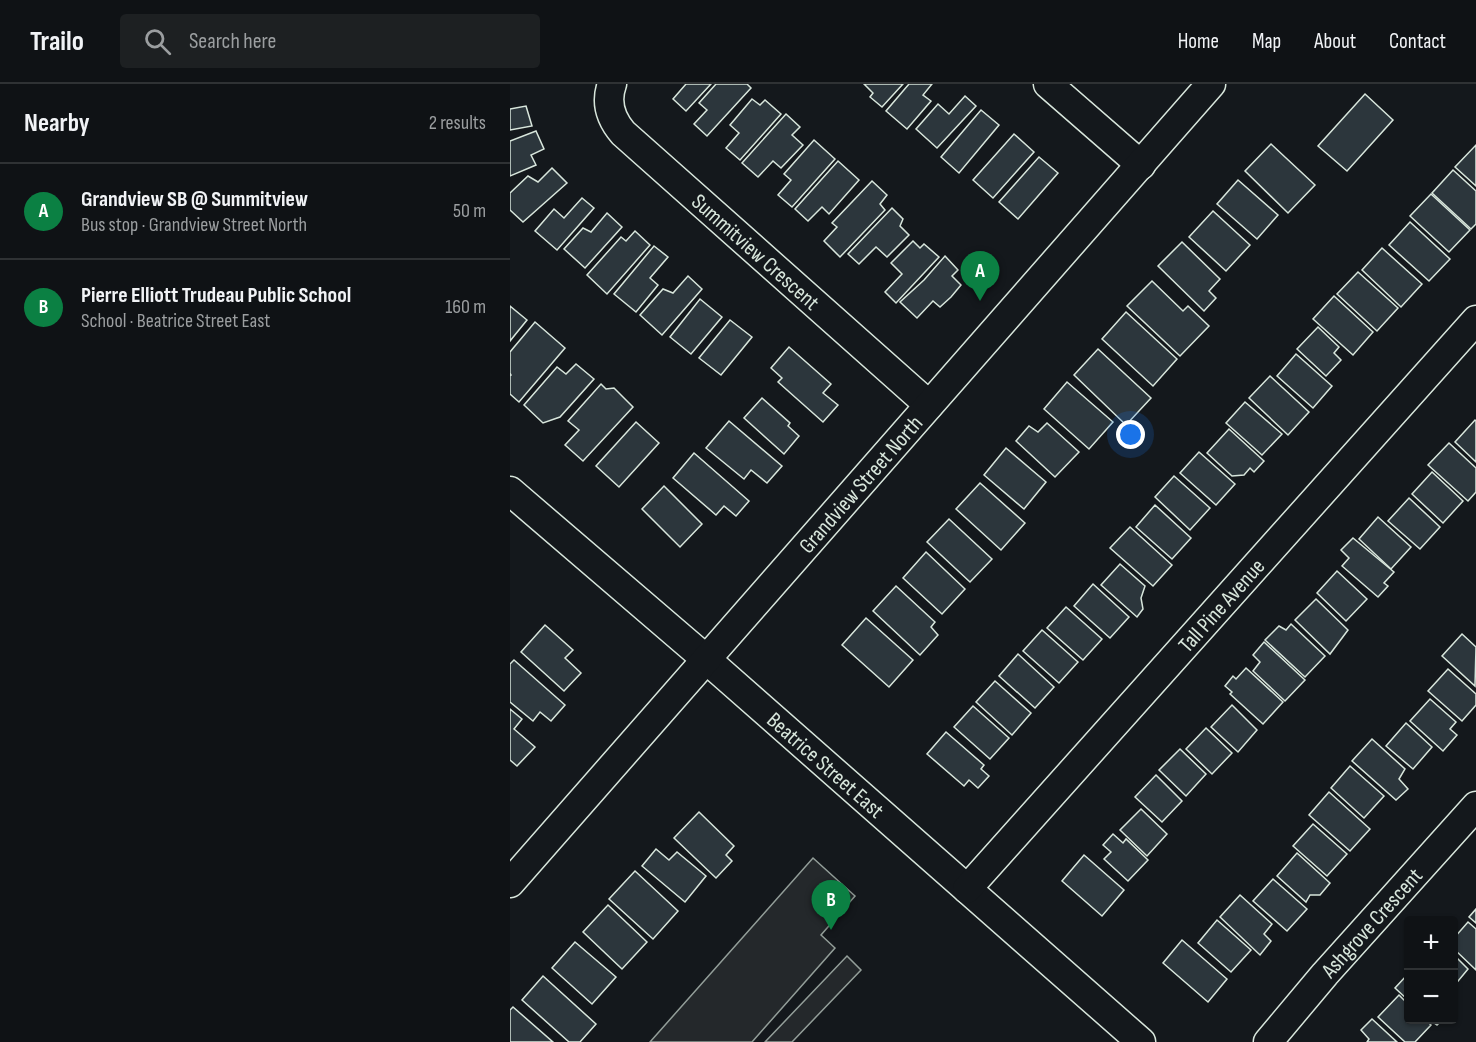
<!DOCTYPE html>
<meta charset="utf-8">
<style>
body{margin:0;font-family:"Sofia Sans Condensed",sans-serif;background:#1d2022;color:#f1f3f6}
.controls{position:absolute;right:18px;bottom:18px;display:grid;overflow:hidden;border-radius:6px;box-shadow:0 2px 4px #0004}
.controls button{width:54px;height:54px;display:grid;place-items:center;padding:0;border:0;border-bottom:2px solid #2f3234;background:#0f1215;color:#f1f3f6;font:30px sans-serif}
.you{position:absolute;left:621px;top:351px;width:21px;height:21px;margin:-15px;border:4px solid #fff;border-radius:50%;background:#1a73e8;box-shadow:0 0 0 9px #1a73e833}
.badge{display:grid;place-items:center;width:39px;height:39px;border-radius:50%;background:#0b8043;color:#fff;font-size:20px;font-weight:700}
.pin{position:absolute;translate:-50% -50px;filter:drop-shadow(0 2px 3px #0008)}
.pin::after{content:'';position:absolute;top:32px;width:21px;height:18px;background:inherit;clip-path:polygon(0 0,100% 0,50% 100%)}
.list{margin:0;padding:0;list-style:none}
h2{display:flex;justify-content:space-between;align-items:center;height:78px;margin:0;padding:0 24px;font-size:26px}
h2 small{font-size:20px;font-weight:400;color:#9b9ea0}
.list li{display:grid;grid-template-columns:39px 1fr auto;gap:18px;align-items:center;box-sizing:border-box;height:96px;padding:0 24px;border-top:2px solid #2f3234}
.list b{display:block;font-size:22px;white-space:nowrap}
.list p{margin:0;font-size:20px;white-space:nowrap;color:#9b9ea0}
.list em{font-size:20px;font-style:normal;color:#9b9ea0}
.icon{flex:none;width:33px;height:33px;fill:none;stroke:currentColor;stroke-width:2;stroke-linecap:round;stroke-linejoin:round}
.map{position:relative;flex:none;width:966px;height:958px;overflow:hidden}
header{display:flex;align-items:center;gap:36px;box-sizing:border-box;height:84px;padding:0 30px;background:#0f1215;border-bottom:2px solid #2f3234}
header strong{font-size:28px}
nav{display:flex;gap:33px;margin-inline-start:auto;font-size:21px}
.search{width:420px;height:54px;background:#1d2022;display:flex;align-items:center;gap:15px;box-sizing:border-box;padding:0 21px;border-radius:6px;color:#9b9ea0;font-size:22px}
main{display:flex}
aside{flex:1;background:#0f1215}
.map>svg:first-child{display:block}
.parking{fill:#24282b;stroke:#939e99;stroke-width:1.5}
.building{fill:#2c363c;stroke:#d8e6dc;stroke-width:1.5}
.lines{fill:none;stroke-linecap:round;stroke-linejoin:round}
.minor-casing{stroke:#d8e6dc;stroke-width:31}
.minor{stroke:#14181c;stroke-width:28}
.labels{text-anchor:middle;stroke-width:4.5;stroke-linejoin:round;paint-order:stroke}
.street-label{font-size:22px;fill:#d8e6dc;stroke:#14181c}
</style>
<header>
<strong>Trailo</strong>
<div class="search"><svg class="icon" aria-label="search" viewBox="0 0 24 24"><circle cx="10" cy="10" r="6"/><path d="M15 15l6 6"/></svg>Search here</div>
<nav><a>Home</a><a>Map</a><a>About</a><a>Contact</a></nav>
</header>
<main>
<aside>
<h2>Nearby<small>2 results</small></h2>
<ul class="list">
<li><span class="badge">A</span><div><b>Grandview SB @ Summitview</b><p>Bus stop · Grandview Street North</p></div><em>50 m</em></li>
<li><span class="badge">B</span><div><b>Pierre Elliott Trudeau Public School</b><p>School · Beatrice Street East</p></div><em>160 m</em></li>
</ul>
</aside>
<div class="map">
<svg width="966" height="958" viewBox="0 0 966 958">
<rect width="100%" height="100%" fill="#14181c"/>
<!-- parking -->
<g class="parking">
<path d="M303,774l42,38 -34,39 14,13 -83,94h-102z"/>
<path d="M337,872l14,14 -69,72h-27z"/>
</g>
<!-- building -->
<g class="building">
<path d="M176,0h25l-25,27 -13,-12z"/>
<path d="M206,0h31l4,4 -44,48 -13,-12 13,-14 -8,-7z"/>
<path d="M354,0h39l-21,23 -12,-10 3,-4z"/>
<path d="M399,0h23l-9,11 8,6 -24,28 -21,-18z"/>
<path d="M855,10l28,26 -46,51 -29,-25z"/>
<path d="M455,12l11,10 -39,42 -21,-19 22,-25 11,10z"/>
<path d="M242,15l8,6 5,-5 16,14 -41,46 -14,-12 13,-15 -9,-8z"/>
<path d="M16,22l6,20 -22,4v-21z"/>
<path d="M471,26l18,15 -40,48 -18,-16z"/>
<path d="M276,30l14,13 -8,8 11,10 -22,23 -8,-7 -15,16 -16,-14z"/>
<path d="M26,47l8,18 -13,6 5,10 -26,11v-35z"/>
<path d="M504,50l20,18 -41,46 -20,-18z"/>
<path d="M304,56l21,19 -43,48 -14,-12 13,-15 -7,-6z"/>
<path d="M761,60l44,41 -27,28 -43,-42z"/>
<path d="M966,61v41l-21,-19z"/>
<path d="M529,73l19,16 -40,46 -19,-17z"/>
<path d="M328,77l21,19 -30,34 -7,-7 -14,14 -13,-12z"/>
<path d="M42,84l15,15 -44,39 -13,-12v-17l18,-17 10,6z"/>
<path d="M943,86l23,21v33l-5,5 -39,-36z"/>
<path d="M728,96l40,35 -21,24 -40,-35z"/>
<path d="M362,97l15,14 -7,9 5,6 -45,47 -16,-16 13,-14 -5,-4z"/>
<path d="M921,110l39,36 -21,22 -39,-36z"/>
<path d="M72,114l12,10 -37,42 -22,-19 19,-22 10,9z"/>
<path d="M382,124l11,11 -3,7 9,9 -22,22 -11,-10 -17,17 -11,-10z"/>
<path d="M703,127l37,34 -24,26 -37,-34z"/>
<path d="M97,129l15,14 -37,41 -21,-19 19,-21 8,4z"/>
<path d="M900,138l40,37 -21,22 -40,-36z"/>
<path d="M125,147l15,14 -43,49 -20,-19 34,-38 5,4z"/>
<path d="M403,157l7,7 4,-4 15,13 -43,46 -11,-11 17,-18 -11,-11z"/>
<path d="M672,158l38,37 -11,12 7,7 -12,13 -46,-45z"/>
<path d="M144,162l14,11 -18,21 8,7 -22,27 -22,-18z"/>
<path d="M872,164l40,36 -21,23 -39,-37z"/>
<path d="M435,172l13,14 -6,6 9,9 -10,12 -11,10 -7,-6 -16,17 -17,-16 24,-22z"/>
<path d="M848,188l40,36 -21,23 -40,-37z"/>
<path d="M178,192l14,13 -40,46 -22,-20 23,-26 10,4z"/>
<path d="M642,197l31,30 5,-5 21,20 -29,30 -53,-50z"/>
<path d="M824,212l39,36 -20,23 -40,-36z"/>
<path d="M190,215l22,18 -31,37 -21,-17z"/>
<path d="M0,222l17,14 -17,21z"/>
<path d="M616,228l51,47 -24,27 -51,-47z"/>
<path d="M220,236l22,17 -31,38 -22,-17z"/>
<path d="M25,238l30,26 -46,54 -9,-8v-18l1,-1 -1,-2v-21z"/>
<path d="M808,243l21,20 -5,6 7,7 -15,16 -29,-27z"/>
<path d="M279,263l42,37 -8,9 15,12 -15,17 -45,-40 4,-4 -11,-10z"/>
<path d="M588,265l53,49 -25,27 -52,-50z"/>
<path d="M786,270l36,32 -19,22 -36,-32z"/>
<path d="M66,280l18,15 -34,38 -17,6 -19,-18 33,-38 9,7z"/>
<path d="M760,292l39,36 -21,23 -39,-37z"/>
<path d="M557,298l46,40 -24,27 -45,-40z"/>
<path d="M91,300l5,5 8,-1 19,19 -50,54 -18,-16 14,-15 -11,-9z"/>
<path d="M252,314l28,25 -2,3 11,10 -15,18 -40,-36z"/>
<path d="M735,318l37,32 -20,21 -36,-32z"/>
<path d="M965,336l1,1v41l-21,-20z"/>
<path d="M219,337l53,45 -15,17 -16,-13 -7,9 -38,-31z"/>
<path d="M126,338l23,21 -40,44 -23,-21z"/>
<path d="M537,339l32,29 -24,25 -39,-36 13,-15 9,6z"/>
<path d="M719,345l35,32 -10,11 -4,-4 -6,7 -12,1 -25,-23z"/>
<path d="M939,359l27,25v24l-8,9 -40,-36z"/>
<path d="M496,364l40,34 -22,27 -40,-34z"/>
<path d="M689,368l36,32 -19,21 -36,-32z"/>
<path d="M184,369l55,48 -13,15 -12,-10 -8,9 -43,-37z"/>
<path d="M922,388l31,29 -20,22 -31,-29z"/>
<path d="M664,392l36,32 -20,22 -35,-33z"/>
<path d="M470,399l45,40 -24,27 -45,-41z"/>
<path d="M154,402l38,38 -22,23 -38,-38z"/>
<path d="M899,414l31,29 -20,22 -32,-28z"/>
<path d="M645,421l36,33 -19,21 -36,-32z"/>
<path d="M868,433l33,30 -20,22 -32,-30z"/>
<path d="M439,435l43,40 -22,23 -43,-40z"/>
<path d="M620,443l42,38 -19,21 -43,-38z"/>
<path d="M843,454l41,34 -10,11 4,3 -10,11 -36,-31 7,-8 -8,-8z"/>
<path d="M416,468l39,37 -23,25 -39,-36z"/>
<path d="M610,480l25,22 -4,12 2,11 -6,8 -36,-32z"/>
<path d="M827,487l30,28 -21,22 -29,-28z"/>
<path d="M583,500l36,33 -19,21 -36,-32z"/>
<path d="M386,502l39,36 -4,5 7,8 -18,20 -47,-44z"/>
<path d="M806,515l32,31 -18,24 -35,-34z"/>
<path d="M556,523l36,32 -19,21 -36,-32z"/>
<path d="M356,534l47,42 -24,27 -47,-42z"/>
<path d="M781,540l34,32 -20,21 -40,-37 14,-14 7,4z"/>
<path d="M35,541l28,25 -8,8 16,15 -17,18 -43,-39z"/>
<path d="M532,546l36,32 -19,21 -36,-32z"/>
<path d="M952,550l14,13 -1,39 -33,-30z"/>
<path d="M754,558l41,38 -20,21 -32,-30 7,-9 -7,-7z"/>
<path d="M508,570l36,33 -19,21 -36,-32z"/>
<path d="M4,576l51,45 -14,16 -11,-9 -7,9 -23,-19v-38z"/>
<path d="M736,584l37,34 -20,22 -33,-30 2,-2 -7,-6 8,-10 3,3z"/>
<path d="M938,585l28,25v11l-14,16 -34,-30z"/>
<path d="M485,597l36,32 -19,22 -36,-33z"/>
<path d="M920,615l26,23 -6,7 7,6 -14,16 -33,-30z"/>
<path d="M722,621l25,25 -19,22 -27,-25z"/>
<path d="M463,622l36,32 -19,21 -36,-32z"/>
<path d="M0,625l12,10 -8,10 21,18 -18,19 -7,-6z"/>
<path d="M896,639l26,24 -19,22 -27,-23z"/>
<path d="M696,644l26,25 -20,21 -26,-25z"/>
<path d="M436,648l38,33 -3,4 8,7 -11,12 -9,-8 -5,6 -37,-32z"/>
<path d="M862,655l33,30 -6,10 9,10 -12,11 -44,-39z"/>
<path d="M670,665l26,25 -20,22 -27,-26z"/>
<path d="M840,682l34,30 -20,22 -33,-30z"/>
<path d="M646,691l26,26 -20,21 -27,-25z"/>
<path d="M819,708l41,37 -20,22 -41,-36z"/>
<path d="M631,725l26,25 -20,22 -27,-26z"/>
<path d="M189,728l35,34 -8,9 6,6 -16,17 -42,-40z"/>
<path d="M803,740l34,30 -20,22 -34,-30z"/>
<path d="M603,750l10,9 3,-4 22,21 -20,21 -24,-22 7,-7 -8,-7z"/>
<path d="M146,765l13,11 8,-8 29,24 -21,26 -43,-36z"/>
<path d="M787,769l33,30 -10,12h-10l-4,7 -29,-26z"/>
<path d="M574,771l40,35 -22,26 -40,-35z"/>
<path d="M125,787l43,40 -25,28 -44,-40z"/>
<path d="M763,795l34,30 -20,22 -34,-30z"/>
<path d="M730,811l32,29 -8,10 7,7 -11,14 -40,-38z"/>
<path d="M98,821l39,37 -25,27 -39,-37z"/>
<path d="M966,825v14l-7,-6z"/>
<path d="M707,836l34,30 -20,22 -33,-29z"/>
<path d="M958,838l8,7v41l-22,-21v-11z"/>
<path d="M672,856l45,39 -19,23 -45,-39z"/>
<path d="M65,858l41,35 -24,27 -40,-36z"/>
<path d="M944,871l14,14 -14,17z"/>
<path d="M898,890v26l-13,-12z"/>
<path d="M33,892l53,48 -16,18h-11l-47,-42z"/>
<path d="M889,911l9,9v16h17l6,5 -16,17h-10l-27,-25z"/>
<path d="M3,923l40,35h-43v-32z"/>
<path d="M862,935l25,23h-30l2,-3 -8,-9z"/>
<path d="M920,936h12l-5,5z"/>
</g>
<g class="lines">
<defs>
<g id="minor">
<path id="s1" d="M102,0c-7,19 -1,35 11,49l306,272"/>
<path d="M538,0l93,81"/>
<path id="s2" d="M0,407l197,169 434,382"/>
<path id="s3" d="M0,799l701,-799"/>
<path id="s4" d="M457,805l509,-569"/>
<path id="s5" d="M758,958l57,-68 151,-168"/>
</g>
</defs>
<!-- minor casing -->
<use href="#minor" class="minor-casing"/>
<!-- minor -->
<use href="#minor" class="minor"/>
</g>
<g class="labels">
<!-- street labels -->
<g class="street-label">
<text dy="8" stroke="none"><textPath href="#s1" startOffset="231">Summitview Crescent</textPath></text>
<text dy="8" stroke="none"><textPath href="#s3" startOffset="531">Grandview Street North</textPath></text>
<text dy="8" stroke="none"><textPath href="#s4" startOffset="381">Tall Pine Avenue</textPath></text>
<text dy="8" stroke="none"><textPath href="#s2" startOffset="418">Beatrice Street East</textPath></text>
<text dy="8" stroke="none"><textPath href="#s5" startOffset="158">Ashgrove Crescent</textPath></text>
</g>
</g>
</svg>
<div class="controls">
<button>+</button>
<button>−</button>
</div>
<div class="you"></div>
<div class="pin badge" style="left:470px;top:217px">A</div>
<div class="pin badge" style="left:321px;top:846px">B</div>
</div>
</main>
